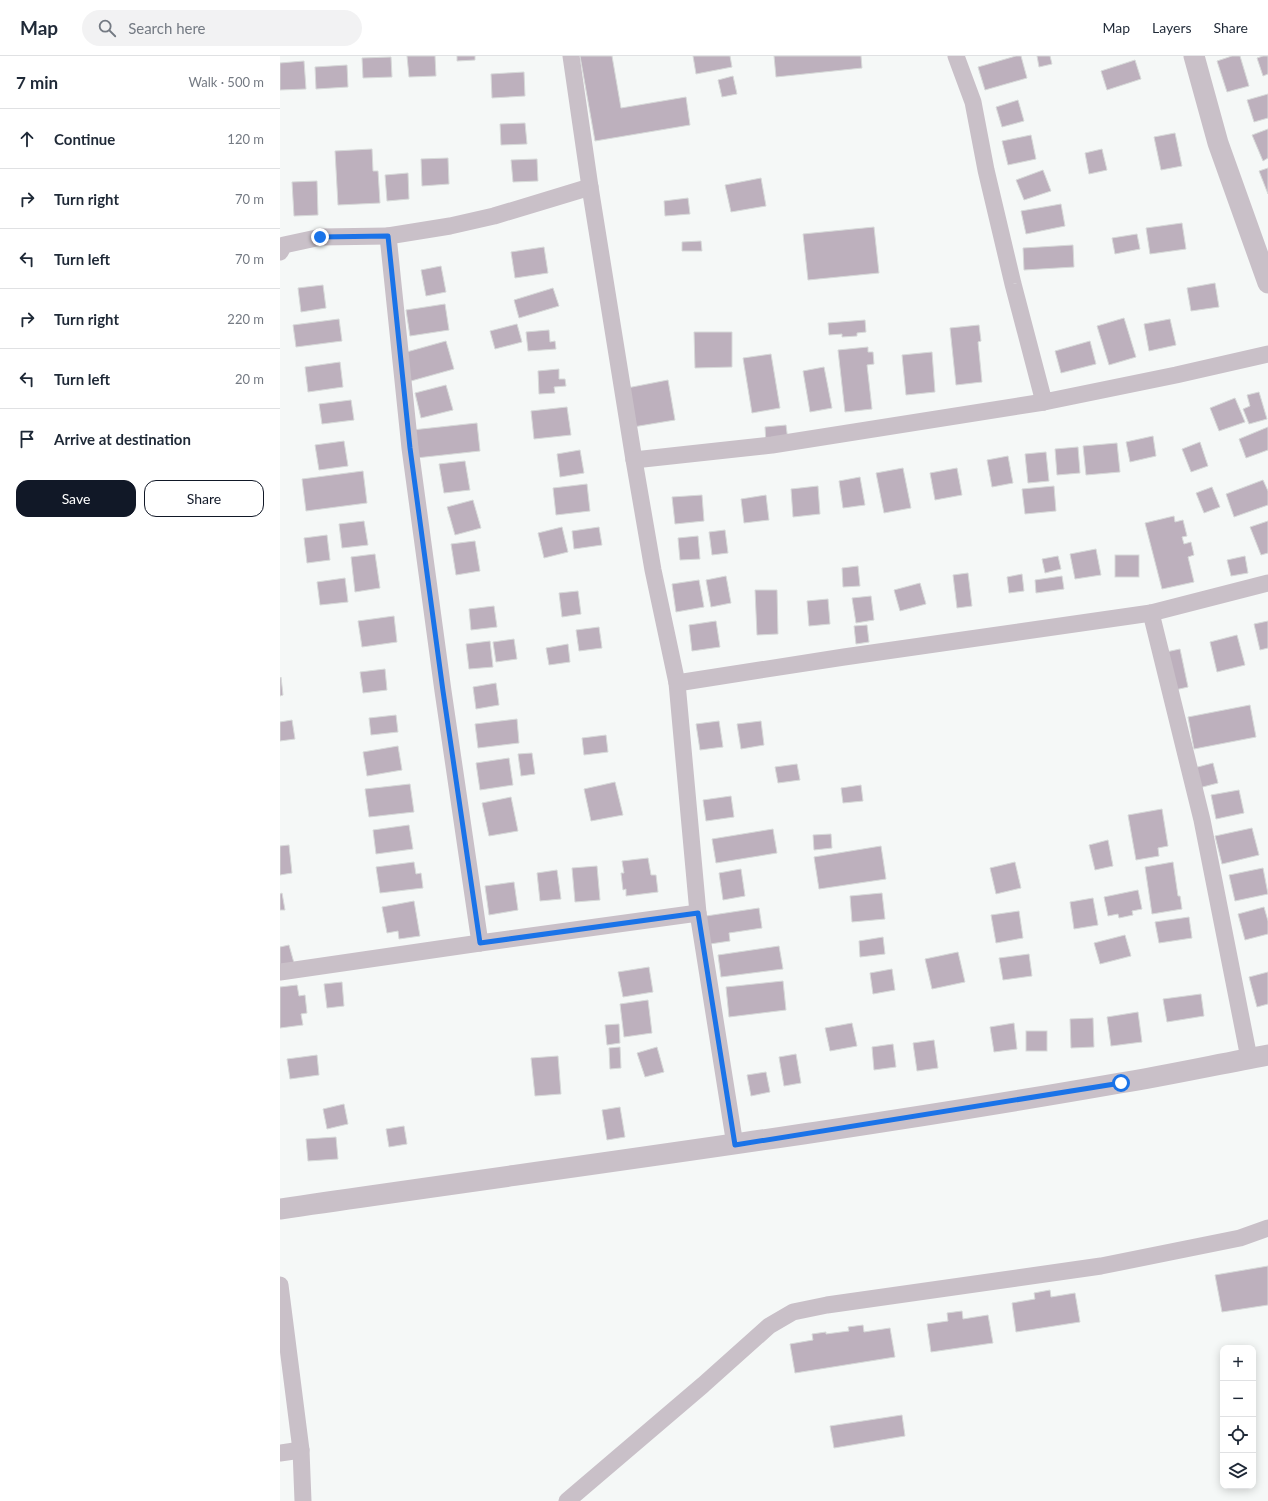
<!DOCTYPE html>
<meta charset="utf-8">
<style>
body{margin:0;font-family:Lato,sans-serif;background:#f2f2f3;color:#1f2937}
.controls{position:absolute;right:12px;bottom:12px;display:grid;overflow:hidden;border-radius:8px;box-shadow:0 2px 10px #0003}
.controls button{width:36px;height:36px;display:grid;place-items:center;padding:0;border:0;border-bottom:1px solid #e0e1e3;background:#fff;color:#1f2937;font:20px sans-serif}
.stop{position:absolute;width:12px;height:12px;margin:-9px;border:3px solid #1a73e8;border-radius:50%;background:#fff}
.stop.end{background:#1a73e8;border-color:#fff;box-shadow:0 1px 4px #0008}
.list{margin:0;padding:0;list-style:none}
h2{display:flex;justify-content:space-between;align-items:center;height:52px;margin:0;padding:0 16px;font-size:17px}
h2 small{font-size:13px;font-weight:400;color:#747a83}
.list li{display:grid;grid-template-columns:26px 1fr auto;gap:12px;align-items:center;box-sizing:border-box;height:60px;padding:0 16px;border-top:1px solid #e0e1e3}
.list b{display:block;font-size:15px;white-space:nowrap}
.list em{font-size:13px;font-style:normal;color:#747a83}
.actions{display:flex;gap:8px;padding:12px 16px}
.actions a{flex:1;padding:9px 0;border:1px solid #111827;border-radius:12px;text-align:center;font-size:14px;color:#111827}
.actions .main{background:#111827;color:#fff}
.icon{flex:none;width:22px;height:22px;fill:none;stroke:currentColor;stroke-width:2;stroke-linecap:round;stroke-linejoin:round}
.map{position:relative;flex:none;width:988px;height:1445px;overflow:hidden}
header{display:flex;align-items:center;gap:24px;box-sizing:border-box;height:56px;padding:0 20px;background:#fff;border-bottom:1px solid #e0e1e3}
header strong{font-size:19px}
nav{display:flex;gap:22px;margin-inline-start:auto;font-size:14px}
.search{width:280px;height:36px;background:#f2f2f3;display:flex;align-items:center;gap:10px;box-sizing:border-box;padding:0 14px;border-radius:22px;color:#747a83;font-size:15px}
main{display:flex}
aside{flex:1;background:#fff}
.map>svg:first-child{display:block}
.building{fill:#bdb0bd;stroke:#d7dad9}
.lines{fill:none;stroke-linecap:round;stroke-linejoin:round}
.minor{stroke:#c9c0c8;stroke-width:17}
.tertiary{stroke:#c9c0c8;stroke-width:21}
.route{stroke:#1a73e8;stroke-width:5}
</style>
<header>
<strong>Map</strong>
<div class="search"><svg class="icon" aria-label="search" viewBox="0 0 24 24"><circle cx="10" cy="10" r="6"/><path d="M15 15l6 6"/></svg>Search here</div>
<nav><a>Map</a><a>Layers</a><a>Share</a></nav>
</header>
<main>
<aside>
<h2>7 min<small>Walk · 500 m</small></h2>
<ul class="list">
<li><svg class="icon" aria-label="ahead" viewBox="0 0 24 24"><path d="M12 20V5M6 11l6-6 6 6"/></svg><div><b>Continue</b></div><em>120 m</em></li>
<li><svg class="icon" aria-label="right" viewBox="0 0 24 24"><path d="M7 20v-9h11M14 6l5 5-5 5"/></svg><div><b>Turn right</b></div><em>70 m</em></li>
<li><svg class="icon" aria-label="left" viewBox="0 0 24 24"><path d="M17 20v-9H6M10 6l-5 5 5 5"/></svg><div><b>Turn left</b></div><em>70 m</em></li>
<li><svg class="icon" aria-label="right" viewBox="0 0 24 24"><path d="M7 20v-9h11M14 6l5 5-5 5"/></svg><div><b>Turn right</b></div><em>220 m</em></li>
<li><svg class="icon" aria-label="left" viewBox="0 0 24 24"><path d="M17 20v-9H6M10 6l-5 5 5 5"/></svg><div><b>Turn left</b></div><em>20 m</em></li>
<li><svg class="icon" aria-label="arrive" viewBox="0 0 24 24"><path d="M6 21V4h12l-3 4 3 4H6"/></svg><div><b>Arrive at destination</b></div></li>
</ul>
<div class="actions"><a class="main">Save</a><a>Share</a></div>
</aside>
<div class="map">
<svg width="988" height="1445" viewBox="0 0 988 1445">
<rect width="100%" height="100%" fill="#f5f8f7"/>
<!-- building -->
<g class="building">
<path d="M127,0h28l1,20 -27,1z"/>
<path d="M177,0h18v4l-18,1z"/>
<path d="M300,0h32l9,52 65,-11 4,28 -95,16z"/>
<path d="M413,0h37l2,11 -36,7z"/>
<path d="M494,0h87l1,12 -86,9z"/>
<path d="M736,0h5l6,22 -42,12 -7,-23z"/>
<path d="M757,0h13l2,8 -13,3z"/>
<path d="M952,0h8l9,30 -22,6 -10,-31z"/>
<path d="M983,0h5v18l-5,2 -6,-18z"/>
<path d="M111,1l1,20 -29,1 -1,-20z"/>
<path d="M855,4l6,19 -34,11 -6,-19z"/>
<path d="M24,5l2,28 -26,1v-27z"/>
<path d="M67,9l1,22 -32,2 -1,-22z"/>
<path d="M244,16l1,24 -33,2 -1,-24z"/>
<path d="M453,20l4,18 -15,3 -4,-17z"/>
<path d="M988,38v24l-14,4 -7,-22z"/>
<path d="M738,44l6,21 -22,6 -6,-20z"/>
<path d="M245,67l2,21 -26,1 -1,-21z"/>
<path d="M988,73v29l-5,3 -11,-26z"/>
<path d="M895,77l7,33 -21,4 -7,-33z"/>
<path d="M751,79l5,24 -28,6 -6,-24z"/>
<path d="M92,93l1,22h5l2,32 -42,2 -3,-54z"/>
<path d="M822,93l5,21 -18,4 -4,-21z"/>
<path d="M168,102l1,26 -27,2 -1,-27z"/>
<path d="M257,103l1,22 -25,1 -2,-22z"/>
<path d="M988,112v26l-9,-23z"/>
<path d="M763,114l8,21 -27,9 -8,-20z"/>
<path d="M128,117l1,26 -22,2 -2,-26z"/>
<path d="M481,122l5,28 -35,6 -6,-27z"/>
<path d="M37,125l1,34 -24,1 -2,-34z"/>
<path d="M408,142l2,16 -25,2 -1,-15z"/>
<path d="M781,148l4,22 -39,8 -5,-23z"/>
<path d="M902,167l4,26 -36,5 -4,-26z"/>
<path d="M594,171l5,46 -71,7 -5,-46z"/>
<path d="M857,178l3,15 -25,5 -3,-16z"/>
<path d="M421,185l1,10h-20v-9z"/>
<path d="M793,189l1,22 -50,3 -1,-22z"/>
<path d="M264,191l4,26 -33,5 -4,-26z"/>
<path d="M161,210l5,26 -20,4 -5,-26z"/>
<path d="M935,227l4,24 -28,4 -4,-23z"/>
<path d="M43,229l3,23 -25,4 -3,-24z"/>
<path d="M273,232l6,18 -40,12 -5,-18z"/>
<path d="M165,248l4,26 -39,6 -4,-26z"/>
<path d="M844,262l12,39 -27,8 -12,-39z"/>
<path d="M59,263l3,22 -46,6 -3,-22z"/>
<path d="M890,263l6,26 -27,6 -5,-27z"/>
<path d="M585,264l1,12 -9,1v3l-15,1v-3l-13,1 -1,-12z"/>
<path d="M237,268l5,18 -27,7 -5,-18z"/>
<path d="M699,269l2,16 -3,1 4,40 -26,3 -6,-57z"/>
<path d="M269,274l1,12 5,-1 1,8 -28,2 -2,-19z"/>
<path d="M414,276h38v35l-37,1z"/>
<path d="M166,285l8,28 -43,12 -8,-28z"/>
<path d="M810,285l6,23 -35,9 -6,-22z"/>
<path d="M588,291v5h5l1,12 -7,1 5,44 -27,3 -7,-62z"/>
<path d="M652,296l3,40 -29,3 -4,-40z"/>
<path d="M491,298l9,54 -28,5 -9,-55z"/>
<path d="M60,306l3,25 -35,5 -3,-25z"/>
<path d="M544,311l8,41 -22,4 -7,-41z"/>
<path d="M279,313v10h6l1,7 -12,1 1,6 -16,1 -1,-23z"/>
<path d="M388,324l7,40 -42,7 -6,-39z"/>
<path d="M166,329l7,25 -32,8 -6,-25z"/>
<path d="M979,336l8,27 -18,5 -6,-15 7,-3 -3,-11z"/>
<path d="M955,342l10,24 -26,9 -9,-23z"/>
<path d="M71,344l3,20 -32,4 -3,-20z"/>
<path d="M287,351l4,28 -37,4 -3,-28z"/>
<path d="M197,367l3,28 -64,7 -4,-28z"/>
<path d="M506,369l2,16 -22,2 -1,-16z"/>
<path d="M988,371v23l-22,8 -7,-19z"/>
<path d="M873,380l3,20 -26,6 -4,-20z"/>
<path d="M64,385l4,25 -29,4 -4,-25z"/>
<path d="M920,386l8,24 -17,6 -9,-23z"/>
<path d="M837,387l3,29 -34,3 -3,-29z"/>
<path d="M798,391l2,26 -23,2 -2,-26z"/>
<path d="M300,394l4,23 -24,4 -3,-23z"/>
<path d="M766,396l3,29 -21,2 -3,-29z"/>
<path d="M728,400l5,27 -21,4 -5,-27z"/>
<path d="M185,405l5,29 -26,3 -5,-29z"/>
<path d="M623,412l8,40 -27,5 -8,-40z"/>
<path d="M677,412l5,27 -27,5 -5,-27z"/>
<path d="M83,415l4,32 -61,8 -4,-32z"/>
<path d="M580,421l5,28 -22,3 -4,-27z"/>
<path d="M983,424l5,11v14l-34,12 -8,-23z"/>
<path d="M307,428l3,27 -34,4 -3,-27z"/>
<path d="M538,430l2,28 -27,3 -2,-28z"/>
<path d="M774,430l2,25 -31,3 -3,-25z"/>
<path d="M932,431l8,20 -16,6 -8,-20z"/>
<path d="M422,439l2,26 -29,3 -3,-27z"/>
<path d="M486,439l3,25 -25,3 -3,-24z"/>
<path d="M193,444l8,28 -26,7 -8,-28z"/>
<path d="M894,460l1,6 8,-2 4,16 -5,1 2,7 7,-2 3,13 -6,2 6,25 -32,7 -17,-66z"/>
<path d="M84,465l4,24 -26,3 -3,-24z"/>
<path d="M988,465v32l-7,2 -11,-28z"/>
<path d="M282,471l6,25 -24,6 -6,-25z"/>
<path d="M319,471l3,18 -28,4 -2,-18z"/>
<path d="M445,474l3,23 -16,2 -3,-23z"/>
<path d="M47,479l3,25 -23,3 -3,-25z"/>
<path d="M418,480l2,23 -20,1 -2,-22z"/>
<path d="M195,485l5,30 -24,4 -5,-31z"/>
<path d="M816,493l5,26 -26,4 -5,-25z"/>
<path d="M95,498l5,34 -25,4 -4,-35z"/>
<rect x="835" y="499" width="24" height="22"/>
<path d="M778,500l3,13 -16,4 -3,-14z"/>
<path d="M965,500l3,17 -17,3 -4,-16z"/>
<path d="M578,510l2,20 -17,1 -1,-19z"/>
<path d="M688,517l4,33 -15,2 -4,-33z"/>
<path d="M742,518l2,17 -15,2 -2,-16z"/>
<path d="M446,520l5,27 -20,4 -5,-27z"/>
<path d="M782,520l2,13 -28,4 -1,-13z"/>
<path d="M65,522l3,24 -28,3 -3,-23z"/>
<path d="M419,524l5,27 -28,5 -4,-28z"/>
<path d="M640,527l6,21 -26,7 -6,-21z"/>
<path d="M475,534h22l1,44 -21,1z"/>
<path d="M298,535l3,23 -19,3 -3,-24z"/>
<path d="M591,540l3,24 -18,3 -4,-25z"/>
<path d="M548,543l2,25 -21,2 -2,-25z"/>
<path d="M214,550l3,21 -26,3 -2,-21z"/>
<path d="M114,560l3,26 -35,5 -4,-26z"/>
<path d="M436,565l4,26 -28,4 -3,-26z"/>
<path d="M988,565v27l-8,2 -6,-26z"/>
<path d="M587,569l2,17 -13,2 -2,-18z"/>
<path d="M319,571l3,21 -23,3 -3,-21z"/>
<path d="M957,579l8,30 -28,7 -7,-30z"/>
<path d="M234,583l3,20 -21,3 -3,-20z"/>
<path d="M210,585l3,26 -24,2 -3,-25z"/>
<path d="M288,588l2,18 -21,3 -3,-17z"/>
<path d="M900,593l8,38 -13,3 -9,-38z"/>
<path d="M105,613l2,21 -24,3 -3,-21z"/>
<path d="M1,621l2,18 -3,1v-18z"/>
<path d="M216,627l3,22 -23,4 -3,-22z"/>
<path d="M970,649l6,32 -62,12 -6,-32z"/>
<path d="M116,659l2,17 -27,3 -2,-17z"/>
<path d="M237,663l2,24 -41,5 -3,-24z"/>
<path d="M12,664l3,19 -15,2v-19z"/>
<path d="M439,665l4,26 -23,3 -4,-26z"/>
<path d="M481,665l3,24 -23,4 -4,-25z"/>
<path d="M326,679l2,17 -24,3 -2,-17z"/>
<path d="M118,690l4,24 -35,6 -4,-24z"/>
<path d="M252,697l3,21 -14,2 -3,-22z"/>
<path d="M229,702l4,27 -33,5 -4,-27z"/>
<path d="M933,707l5,20 -23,6 -5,-20z"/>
<path d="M517,708l3,16 -22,3 -3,-16z"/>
<path d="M335,726l8,33 -32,6 -7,-32z"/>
<path d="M130,728l4,28 -45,5 -4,-28z"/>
<path d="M581,729l2,16 -20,2 -2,-15z"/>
<path d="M959,734l5,23 -28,6 -5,-24z"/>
<path d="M451,740l3,21 -28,4 -3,-21z"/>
<path d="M231,741l7,34 -29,5 -7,-33z"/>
<path d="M882,753l6,37 -10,2 1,8 -23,4 -8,-45z"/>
<path d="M129,769l4,24 -37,5 -3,-24z"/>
<path d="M972,772l7,27 -37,9 -7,-28z"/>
<path d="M493,773l4,24 -61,10 -4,-24z"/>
<path d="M551,778l1,14 -18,2 -1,-15z"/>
<path d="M828,784l5,26 -18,4 -6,-25z"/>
<path d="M9,789l3,28 -12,2v-29z"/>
<path d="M601,790l5,33 -67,10 -5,-32z"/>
<path d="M368,802l3,17h5l2,17 -32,4v-7l-3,1 -2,-17h3l-2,-12z"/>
<path d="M134,806l2,12 5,-1 2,15 -43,5 -4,-26z"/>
<path d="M735,806l6,26 -25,6 -6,-26z"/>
<path d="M893,806l5,34h2l2,13 -30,5 -7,-47z"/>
<path d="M317,810l3,34 -25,2 -3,-34z"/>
<path d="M983,812l5,26 -33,7 -6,-26z"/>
<path d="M461,813l4,27 -22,4 -4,-27z"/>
<path d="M277,814l4,29 -21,2 -3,-28z"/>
<path d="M234,826l4,28 -29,5 -4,-29z"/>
<path d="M858,834l4,19 -10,2 1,4 -14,3 -1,-4 -10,2 -4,-19z"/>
<path d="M2,837l3,17h-5v-16z"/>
<path d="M602,837l3,26 -33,3 -2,-26z"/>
<path d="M813,842l5,27 -24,4 -4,-27z"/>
<path d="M134,845l6,35 -21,3 -1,-8 -11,2 -5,-26z"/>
<path d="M984,851l4,14v13l-23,6 -7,-26z"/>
<path d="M479,852l3,20 -33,5 1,8 -20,3 -4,-28z"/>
<path d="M739,855l4,27 -27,5 -5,-28z"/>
<path d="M909,861l3,21 -33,5 -4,-21z"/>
<path d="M845,879l6,21 -31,8 -6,-21z"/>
<path d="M603,881l2,17 -25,3 -1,-16z"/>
<path d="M9,889l5,18 -14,3v-19z"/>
<path d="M499,890l4,23 -62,8 -3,-22z"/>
<path d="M678,896l7,30 -33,7 -7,-30z"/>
<path d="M749,898l3,22 -29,4 -4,-22z"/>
<path d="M369,911l4,25 -30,5 -5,-25z"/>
<path d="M612,913l3,21 -22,4 -3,-21z"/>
<path d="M988,916v32l-11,3 -8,-30z"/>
<path d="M503,925l3,29 -57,7 -3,-30z"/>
<path d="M62,926l2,24 -17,2 -3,-24z"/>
<path d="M17,929l2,11 6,-1 2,18 -6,1 2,11 -23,3v-41z"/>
<path d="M921,938l3,22 -37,6 -4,-23z"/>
<path d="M368,944l4,33 -28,4 -4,-33z"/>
<path d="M858,956l4,30 -31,4 -4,-29z"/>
<path d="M813,962l1,29 -23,1 -1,-29z"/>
<path d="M572,967l5,23 -27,5 -5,-23z"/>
<path d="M734,967l3,26 -23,3 -4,-25z"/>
<path d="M339,968l1,19 -13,2 -2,-20z"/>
<rect x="746" y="975" width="21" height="20"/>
<path d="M654,984l4,28 -21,3 -4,-28z"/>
<path d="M613,988l3,23 -22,3 -2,-23z"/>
<path d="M340,991l1,21 -11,1 -1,-21z"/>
<path d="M377,991l7,25 -19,5 -8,-24z"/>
<path d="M516,998l5,29 -17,3 -5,-29z"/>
<path d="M37,999l2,20 -29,4 -3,-20z"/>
<path d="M278,1000l3,38 -26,2 -4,-38z"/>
<path d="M486,1016l4,20 -19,4 -4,-21z"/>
<path d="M64,1048l4,20 -21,5 -4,-20z"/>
<path d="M340,1051l5,30 -18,3 -5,-30z"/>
<path d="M124,1070l3,18 -18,3 -3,-18z"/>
<path d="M56,1081l2,22 -30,2 -2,-22z"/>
<path d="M988,1210v39l-46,7 -7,-37z"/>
<path d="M770,1234l1,7 24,-4 5,29 -64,10 -4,-29 23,-4 -1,-6z"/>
<path d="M682,1255l1,8 25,-4 5,28 -62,9 -4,-28 21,-3 -1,-8z"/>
<path d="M583,1269l1,7 26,-4 5,29 -100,16 -5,-29 23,-4 -1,-6 14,-2v2l23,-3 -1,-4z"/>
<path d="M622,1359l3,21 -71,12 -4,-22z"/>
</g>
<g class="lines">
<!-- minor -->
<g class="minor">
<path d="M291,0l19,131 44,273 19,110 24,113 21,230 37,232"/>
<path d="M676,0l17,46 13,68 27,114 31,118 132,-27 92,-21"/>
<path d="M310,131l-96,29 -44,10 -62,10 22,212 33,243 37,252 218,-30"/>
<path d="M0,196l4,-7 37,-8 67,-1"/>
<path d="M354,404l138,-15 272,-43"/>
<path d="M871,557l51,207 47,238"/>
<path d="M397,627l167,-26 307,-44 117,-30"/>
<path d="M0,916l200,-29"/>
<path d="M0,1229l21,165 2,51"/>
<path d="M0,1397l21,-3"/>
<path d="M287,1445l136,-116 66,-59 24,-14 34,-7 274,-39 139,-28 28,-10"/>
</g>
<!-- tertiary -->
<g class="tertiary">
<path d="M914,0l24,87 50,140"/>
<path d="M0,1153c280,-41 561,-77 840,-126 49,-8 99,-19 148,-28"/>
</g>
</g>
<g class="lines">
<!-- route -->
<path class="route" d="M40,181l68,-1 22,212 33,243 37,252 218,-30 37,232 386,-62"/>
</g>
</svg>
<div class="controls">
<button>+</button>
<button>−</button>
<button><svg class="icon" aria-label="locate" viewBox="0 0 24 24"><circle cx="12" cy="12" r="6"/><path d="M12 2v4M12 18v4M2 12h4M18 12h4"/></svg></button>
<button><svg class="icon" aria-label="layers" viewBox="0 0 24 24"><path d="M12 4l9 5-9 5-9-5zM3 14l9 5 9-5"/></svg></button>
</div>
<div class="stop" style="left:841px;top:1027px"></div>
<div class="stop end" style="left:40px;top:181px"></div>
</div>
</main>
